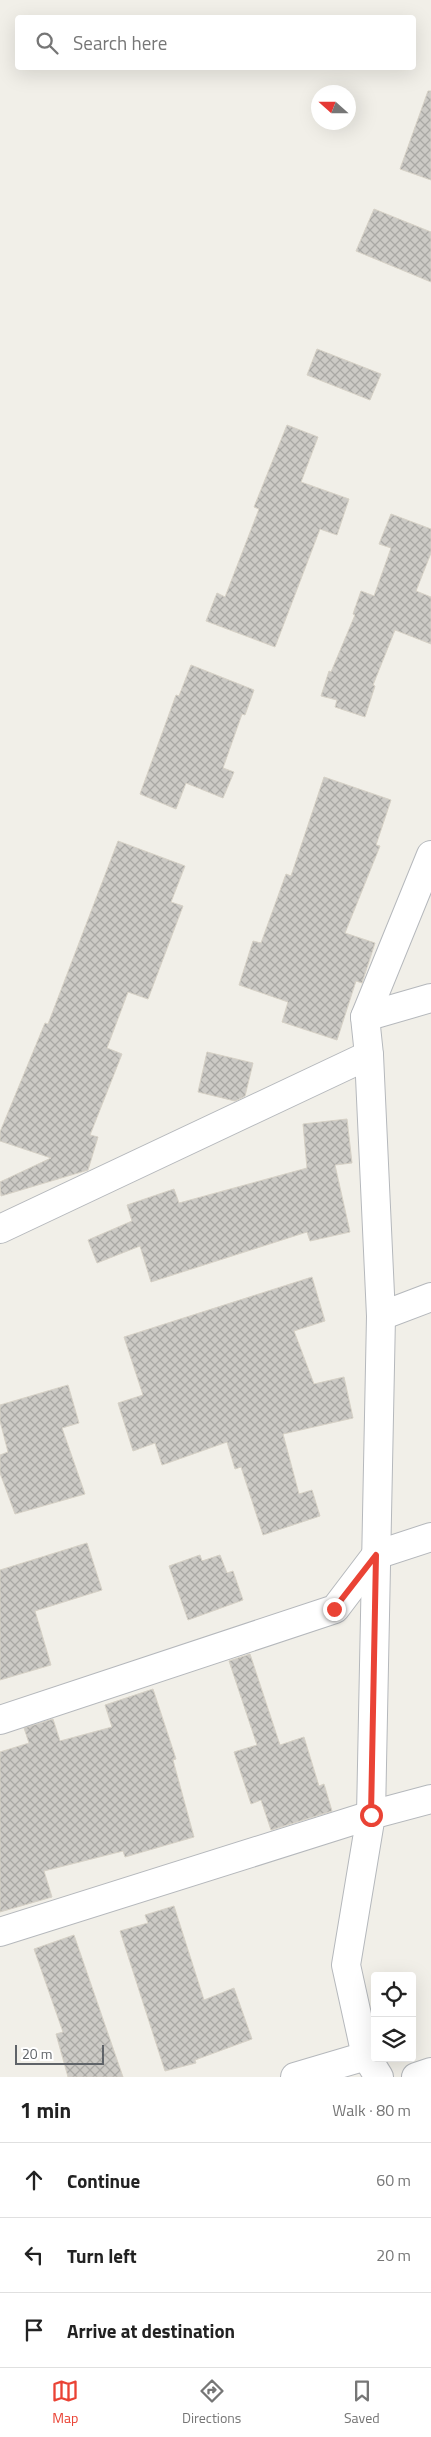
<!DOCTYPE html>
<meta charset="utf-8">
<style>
body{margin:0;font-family:"Titillium Web",sans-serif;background:#f6f6f6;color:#222}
.controls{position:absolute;right:15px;bottom:15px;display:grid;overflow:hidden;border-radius:5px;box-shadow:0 5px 20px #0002}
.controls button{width:45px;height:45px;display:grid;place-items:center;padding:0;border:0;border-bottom:1px solid #e0e0e0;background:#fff;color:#222;font:25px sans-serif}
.compass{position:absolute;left:311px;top:85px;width:45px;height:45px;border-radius:50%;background:#fff;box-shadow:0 5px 20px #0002;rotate:291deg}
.scale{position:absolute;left:15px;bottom:12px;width:89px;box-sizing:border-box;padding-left:5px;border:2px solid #5f6368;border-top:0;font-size:14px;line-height:18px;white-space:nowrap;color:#5f6368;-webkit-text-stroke:4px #fff;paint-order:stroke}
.stop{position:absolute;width:15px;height:15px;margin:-11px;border:4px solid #ea4335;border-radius:50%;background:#fff}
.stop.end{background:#ea4335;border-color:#fff;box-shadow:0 1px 5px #0008}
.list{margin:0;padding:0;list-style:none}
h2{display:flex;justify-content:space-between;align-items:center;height:65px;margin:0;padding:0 20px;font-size:21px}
h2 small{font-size:16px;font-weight:400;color:#767676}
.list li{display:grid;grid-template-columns:32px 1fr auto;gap:15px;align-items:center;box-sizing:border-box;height:75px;padding:0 20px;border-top:1px solid #e0e0e0}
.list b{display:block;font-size:19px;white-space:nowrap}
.list em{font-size:16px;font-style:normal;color:#767676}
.icon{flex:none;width:28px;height:28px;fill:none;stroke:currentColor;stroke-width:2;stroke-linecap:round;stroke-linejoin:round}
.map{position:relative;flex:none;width:431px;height:2077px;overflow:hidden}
.search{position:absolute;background:#fff;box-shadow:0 5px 20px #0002;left:15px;right:15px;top:15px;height:55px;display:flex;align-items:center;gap:12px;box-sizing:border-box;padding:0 18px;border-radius:5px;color:#767676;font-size:19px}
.sheet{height:290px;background:#fff}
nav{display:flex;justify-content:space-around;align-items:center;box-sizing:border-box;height:70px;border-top:1px solid #e0e0e0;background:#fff;font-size:14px;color:#767676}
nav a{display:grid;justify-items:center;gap:2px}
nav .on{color:#ea4335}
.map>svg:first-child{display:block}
.building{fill:url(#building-cross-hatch);stroke:#d6d1c6}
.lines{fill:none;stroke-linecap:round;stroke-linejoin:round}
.minor-casing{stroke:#b5b8bc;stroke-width:30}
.minor{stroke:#fff;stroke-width:28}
.route{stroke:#ea4335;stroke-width:6}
</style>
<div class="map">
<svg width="431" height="2077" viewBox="0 0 431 2077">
<defs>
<pattern id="building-cross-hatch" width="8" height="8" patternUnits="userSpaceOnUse" patternTransform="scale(1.25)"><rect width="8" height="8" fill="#cccac5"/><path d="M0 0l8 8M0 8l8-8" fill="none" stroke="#a9a8a4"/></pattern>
</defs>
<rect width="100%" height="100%" fill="#f1efe8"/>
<!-- building -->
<g class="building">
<path d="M428,91h3v89l-31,-11z"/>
<path d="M374,209l57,23v50l-75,-31z"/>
<path d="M317,349l64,25 -11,26 -63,-25z"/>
<path d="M287,425l31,12 -17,45 48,17 -12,36 -17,-6 -45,118 -69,-26 11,-28 8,4 34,-88 -5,-2z"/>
<path d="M391,514l40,15v24l-15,38 15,6v47l-36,-14 -22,55 2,1 -10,31 -30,-10 2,-7 -16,-4 8,-25 2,1 24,-57 -2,-1 8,-23 13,5 17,-48 -12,-4z"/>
<path d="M191,665l63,25 -9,25 -3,-1 -19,54 11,4 -11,26 -37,-15 -10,26 -36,-15 36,-99 3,1z"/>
<path d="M324,777l67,23 -15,45 4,1 -35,87 30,10 -13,40 -6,-2 -19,59 -55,-18 6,-20 -49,-17 14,-44 8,2 25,-69 5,2z"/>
<path d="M118,841l67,25 -14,36 12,4 -35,93 -20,-7 -21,56 15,6 -32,81 8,2 -10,33 -87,26 -1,-14 51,-24 -51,-17v-9l45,-109 3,1z"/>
<path d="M207,1052l46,11 -8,33 -10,5 -37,-9z"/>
<path d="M347,1119l5,44 -17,2 15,67 -40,9 -3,-9 -156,50 -11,-36 -43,17 -9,-23 44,-19 -5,-16 47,-16 5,14 128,-35 -4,-44z"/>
<path d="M312,1277l13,44 -31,10 20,53 30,-7 9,41 -70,16 16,60 13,-4 8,26 -57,19 -22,-68 -6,2 -8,-27 -65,23 -7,-22 -22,8 -15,-48 25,-8 -19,-58z"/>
<path d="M68,1385l11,38 -17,5 23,66 -70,20 -15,-41v-18l8,-3 -8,-31v-16z"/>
<path d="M87,1543l15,47 -67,21 16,54 -51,15v-110z"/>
<path d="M200,1555l2,6 18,-6 7,18 6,-2 10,29 -55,20 -19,-54z"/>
<path d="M250,1654l30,91 24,-8 15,49 5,-2 8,27 -61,19 -10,-30 -10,4 -17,-52 23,-7 -28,-84z"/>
<path d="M153,1689l23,70 -3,1 21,77 -69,20 -2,-6 -79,20 8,26 -52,15v-160l29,-9 -5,-15 29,-9 7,22 52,-14 -7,-22z"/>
<path d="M174,1906l30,94 30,-12 18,51 -57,21 1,3 -31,8 -45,-140 28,-8 -3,-8z"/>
<path d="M74,1935l49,142h-55l-12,-43 7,-2 -29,-83z"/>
</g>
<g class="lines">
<defs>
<g id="minor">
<path d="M365,1017l66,-19"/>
<path d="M0,1229l369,-174"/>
<path d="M381,1316l50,-19"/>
<path d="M0,1720l335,-111 41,-54 55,-18"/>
<path d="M0,1932l371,-117 60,-16"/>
<path d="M295,2077l71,-21"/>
<path d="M379,2077l-13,-21 -20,-91 25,-150 10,-499 -12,-261 -4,-38 66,-162"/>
<path d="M416,2077l15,-5"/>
</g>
</defs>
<!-- minor casing -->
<use href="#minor" class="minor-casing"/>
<!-- minor -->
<use href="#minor" class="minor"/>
</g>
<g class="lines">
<!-- route -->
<path class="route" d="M334,1609l42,-54 -5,260"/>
</g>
</svg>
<div class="controls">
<button><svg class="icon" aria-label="locate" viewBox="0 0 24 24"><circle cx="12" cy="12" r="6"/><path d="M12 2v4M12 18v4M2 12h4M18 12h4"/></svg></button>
<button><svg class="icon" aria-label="layers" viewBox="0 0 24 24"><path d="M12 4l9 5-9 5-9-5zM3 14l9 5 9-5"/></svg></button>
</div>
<svg class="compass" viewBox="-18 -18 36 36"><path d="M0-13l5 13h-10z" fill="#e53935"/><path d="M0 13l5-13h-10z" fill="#767676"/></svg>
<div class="scale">20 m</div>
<div class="stop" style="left:371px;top:1815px"></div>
<div class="stop end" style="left:334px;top:1609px"></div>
<div class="search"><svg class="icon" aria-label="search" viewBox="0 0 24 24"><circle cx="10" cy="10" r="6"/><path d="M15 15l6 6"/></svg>Search here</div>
</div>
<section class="sheet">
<h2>1 min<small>Walk · 80 m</small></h2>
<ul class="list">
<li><svg class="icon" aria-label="ahead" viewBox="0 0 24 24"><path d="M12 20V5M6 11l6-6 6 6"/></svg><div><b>Continue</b></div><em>60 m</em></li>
<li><svg class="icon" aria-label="left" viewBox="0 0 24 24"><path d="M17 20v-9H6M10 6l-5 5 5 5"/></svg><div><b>Turn left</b></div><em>20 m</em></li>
<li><svg class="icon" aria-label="arrive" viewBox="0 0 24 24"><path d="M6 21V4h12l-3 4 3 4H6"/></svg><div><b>Arrive at destination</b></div></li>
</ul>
</section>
<nav>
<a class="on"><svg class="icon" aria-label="map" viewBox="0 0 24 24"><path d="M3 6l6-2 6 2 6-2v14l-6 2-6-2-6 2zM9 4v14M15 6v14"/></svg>Map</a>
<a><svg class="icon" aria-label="directions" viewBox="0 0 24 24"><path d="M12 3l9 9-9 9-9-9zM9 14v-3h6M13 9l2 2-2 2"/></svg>Directions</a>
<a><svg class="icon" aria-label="saved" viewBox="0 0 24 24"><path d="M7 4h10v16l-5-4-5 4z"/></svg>Saved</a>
</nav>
